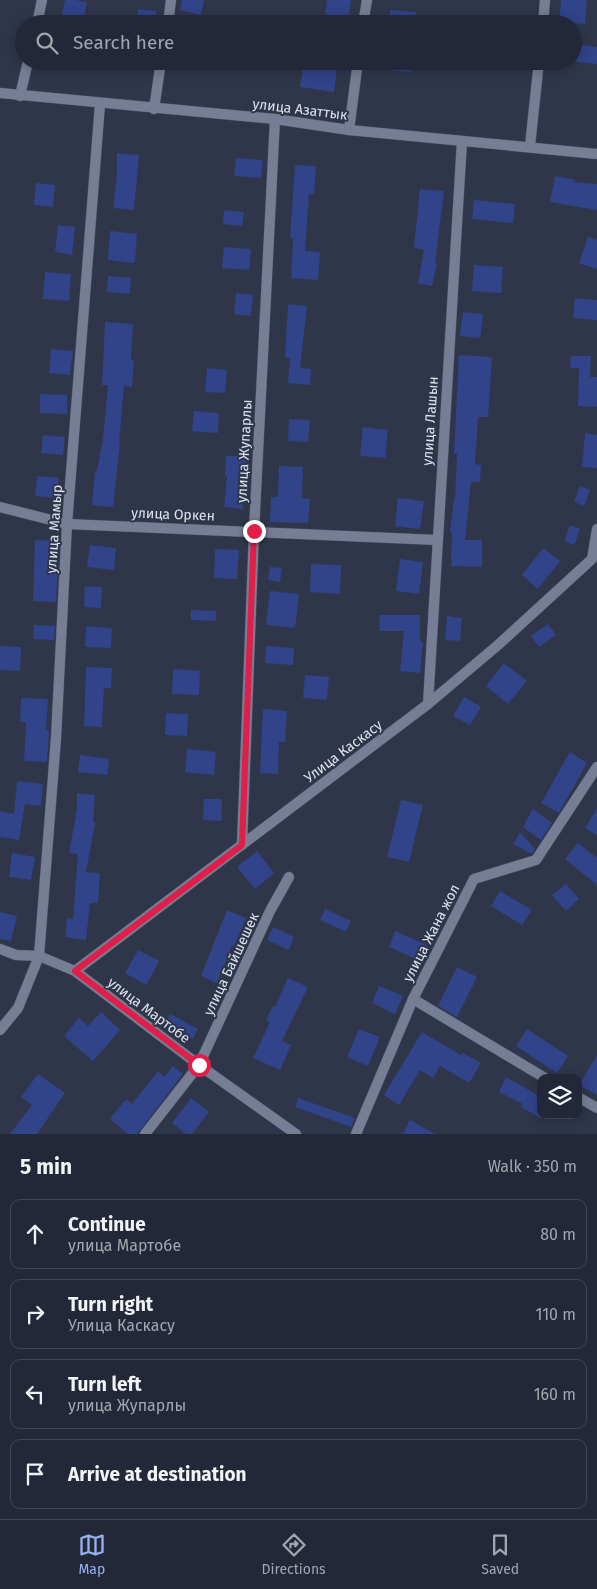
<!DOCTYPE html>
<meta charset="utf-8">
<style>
body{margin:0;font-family:"Fira Sans",sans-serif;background:#2b3040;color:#f1f3f6}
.controls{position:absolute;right:15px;bottom:15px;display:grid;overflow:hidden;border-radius:10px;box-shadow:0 2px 12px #0003}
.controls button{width:45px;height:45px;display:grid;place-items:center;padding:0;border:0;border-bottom:1px solid #404453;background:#232838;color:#f1f3f6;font:25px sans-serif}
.stop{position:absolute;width:15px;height:15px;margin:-11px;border:4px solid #e11d48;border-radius:50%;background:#fff}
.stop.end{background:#e11d48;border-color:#fff;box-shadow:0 1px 5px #0008}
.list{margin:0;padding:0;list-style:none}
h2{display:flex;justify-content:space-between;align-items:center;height:65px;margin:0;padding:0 20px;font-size:21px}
h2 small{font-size:16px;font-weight:400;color:#a3a6ae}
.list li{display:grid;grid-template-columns:32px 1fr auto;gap:15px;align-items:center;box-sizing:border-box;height:70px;margin:0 10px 10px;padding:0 10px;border:1px solid #404453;border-radius:10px}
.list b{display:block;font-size:19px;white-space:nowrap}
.list p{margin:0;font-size:16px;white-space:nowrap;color:#a3a6ae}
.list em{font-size:16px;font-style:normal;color:#a3a6ae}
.icon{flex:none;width:28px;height:28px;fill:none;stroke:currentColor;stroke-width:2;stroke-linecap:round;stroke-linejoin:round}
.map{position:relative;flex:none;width:597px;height:1134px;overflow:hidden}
.search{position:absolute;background:#232838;box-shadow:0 2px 12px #0003;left:15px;right:15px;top:15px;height:55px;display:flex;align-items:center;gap:12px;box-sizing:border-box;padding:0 18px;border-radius:28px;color:#a3a6ae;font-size:19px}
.sheet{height:385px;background:#232838}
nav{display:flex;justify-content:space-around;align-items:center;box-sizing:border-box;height:70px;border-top:1px solid #404453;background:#232838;font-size:14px;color:#a3a6ae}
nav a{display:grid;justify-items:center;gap:2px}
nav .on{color:#95b2f1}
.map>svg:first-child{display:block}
.building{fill:#314389}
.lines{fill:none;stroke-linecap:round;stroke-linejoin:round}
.minor-casing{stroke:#4e5465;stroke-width:11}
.minor{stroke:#757e95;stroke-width:10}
.route{stroke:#e11d48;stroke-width:6}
.labels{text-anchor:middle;stroke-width:4;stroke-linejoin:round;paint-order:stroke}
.street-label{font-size:14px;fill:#dde2ef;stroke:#2f364a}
</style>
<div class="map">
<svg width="597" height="1134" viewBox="0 0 597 1134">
<rect width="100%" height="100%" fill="#2f364a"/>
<!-- building -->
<g class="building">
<path d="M65,0h12l10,3 -5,21h-22z"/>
<path d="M182,0h22l-3,15 -21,-5z"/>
<path d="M327,0h24l-3,24h-24z"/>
<path d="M561,0h26l-2,24 -26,-2z"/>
<path d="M138,9l18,2 -2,13h-18z"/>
<path d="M390,10l26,2 -1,12h-25z"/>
<path d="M578,45l19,2v17l-21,-2z"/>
<path d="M304,61h34l-4,31 -34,-5z"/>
<path d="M377,61h35l-1,11 -35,-3z"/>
<path d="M117,153l22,2 -5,55 -21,-2 4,-34z"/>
<path d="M236,158l27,2 -2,18 -27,-2z"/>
<path d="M295,165l21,1 -2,28h-5l-4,57 15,1 -2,28 -27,-2 2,-40h-3z"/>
<path d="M555,176l20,4 -1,2 23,2v26l-47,-8z"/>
<path d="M36,183l19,2 -2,22 -19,-2z"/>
<path d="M420,189l24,2 -9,72h2l-5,23 -14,-3 6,-33 -10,-2z"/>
<path d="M474,200l41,4 -2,19 -41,-4z"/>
<path d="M224,210l20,2 -2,14 -19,-2z"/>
<path d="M58,225l17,2 -3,28 -17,-3z"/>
<path d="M110,231l27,3 -2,28 -3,1 -24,-3z"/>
<path d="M588,237l9,3v29l-18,-6z"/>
<path d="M224,247l27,2 -2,21 -27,-2z"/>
<path d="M474,265l29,2 -2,26 -29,-2z"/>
<path d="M45,272l26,2 -2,27 -26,-2z"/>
<path d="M108,276l23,2 -1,16 -23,-2z"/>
<path d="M236,293l17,2 -2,21 -17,-2z"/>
<path d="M575,298l22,2v20l-24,-2z"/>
<path d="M288,304l19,2 -7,62 11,1 -1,16 -22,-2 2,-25 -5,-1z"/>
<path d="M463,312l20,2 -3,24 -20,-2z"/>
<path d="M105,322l28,2 -2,35 3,1 -2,27 -8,-1 -5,56h1l-7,65 -21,-2 3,-34h2l6,-32 5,-54h-6z"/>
<path d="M51,349l22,2 -3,24 -21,-2z"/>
<path d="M459,355l33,2 -4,60h-10l-3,47 6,1 -1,17h-9l-6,58h17v27l-31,-1 1,-34h-2l4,-33h1l2,-45h-3z"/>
<path d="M571,356h20l-1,21h7v30l-19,-1 1,-38h-9z"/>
<path d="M207,368l20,2 -2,23 -20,-1z"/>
<path d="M40,394l27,1v19l-27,-1z"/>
<path d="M194,411l25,2 -1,20 -26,-2z"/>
<path d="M289,419l21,1 -2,22 -20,-1z"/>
<path d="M363,427l25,3 -3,28 -25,-2z"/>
<path d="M585,433l12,2v33l-15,-1z"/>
<path d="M43,435l22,2 -2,18 -22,-2z"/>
<path d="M226,456h20l-3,53 -19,-2 3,-31h-2z"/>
<path d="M279,466l24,1 -1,31 8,1 -2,24 -38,-1 1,-25h7z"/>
<path d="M37,476l22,2 -2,20 -22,-2z"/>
<path d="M580,486l10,4 -6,16 -10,-4z"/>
<path d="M398,498l26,3 -4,28 -25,-3z"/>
<path d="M570,525l10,4 -6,16 -10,-4z"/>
<path d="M35,540l24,1 -3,61 -23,-1z"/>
<path d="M90,545l26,3 -2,22 -27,-3z"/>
<path d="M543,548l17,13 -22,28 -16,-14z"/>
<path d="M215,549l24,1 -2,29 -23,-1z"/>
<path d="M400,559l23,3 -4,32 -23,-3z"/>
<path d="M311,564l30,1 -1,29 -30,-2z"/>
<path d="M270,567l12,1 -2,14 -12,-2z"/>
<path d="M85,586l17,1 -1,21 -17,-1z"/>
<path d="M270,591l29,3 -4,34 -29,-3z"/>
<path d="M191,610l25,1v10l-25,-1z"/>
<path d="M380,615h40v26l3,1 -3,31 -20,-2 4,-40h-25z"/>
<path d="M447,616l15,2 -2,23 -15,-1z"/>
<path d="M548,624l8,11 -17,12 -8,-11z"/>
<path d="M34,625l21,1 -1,14 -21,-1z"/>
<path d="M86,626l26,2 -1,20 -26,-1z"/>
<path d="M0,646l21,1 -1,24 -20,-1z"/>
<path d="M266,646l28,2 -1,17 -28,-2z"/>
<path d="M504,663l23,18 -19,23 -22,-18z"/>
<path d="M86,667l26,1 -1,20h-7l-2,39 -18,-1z"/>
<path d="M173,669l27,2 -1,24 -27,-1z"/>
<path d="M305,675l24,2 -2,23 -24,-2z"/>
<path d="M464,697l17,10 -11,18 -17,-9z"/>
<path d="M21,698l27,1 -2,31h3l-2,32 -23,-1 2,-39h-6z"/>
<path d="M263,709l24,2 -2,31h-6l-1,32 -18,-1z"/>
<path d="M166,713l22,1 -1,22 -22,-1z"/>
<path d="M187,749l29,3 -2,23 -29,-3z"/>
<path d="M570,752l17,11 -28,50 -18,-10z"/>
<path d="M80,755l29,4 -2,16 -29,-3z"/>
<path d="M17,781l26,3 -2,22 -16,-2 -6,36 -19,-3v-26l14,3z"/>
<path d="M77,793l18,2 -2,27 2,1 -9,49 14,1 -2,30h-8l-4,37 -21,-3 2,-19 6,1 5,-65 -9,-1 8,-44z"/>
<path d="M204,799h18l-1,22 -18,-1z"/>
<path d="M401,800l22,5 -14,57 -22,-5z"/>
<path d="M597,808v27l-12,-7z"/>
<path d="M533,809l19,14 -11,17 -18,-13z"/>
<path d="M520,832l15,17 -3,5 -19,-10z"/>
<path d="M578,843l19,15v27l-32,-26z"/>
<path d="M257,851l17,22 -19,16 -18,-22z"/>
<path d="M12,853l23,4 -4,23 -22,-3z"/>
<path d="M566,884l13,15 -13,12 -14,-16z"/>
<path d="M500,891l32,19 -10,15 -31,-19z"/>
<path d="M325,909l26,12 -5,11 -26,-12z"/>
<path d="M227,910l19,8 -12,28 -2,-1 -15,38 -16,-7z"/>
<path d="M0,912l17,4 -6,25 -11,-2z"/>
<path d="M273,927l21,10 -5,13 -22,-10z"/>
<path d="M395,931l32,14 -7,16 -31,-14z"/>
<path d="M138,950l21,11 -13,24 -21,-12z"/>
<path d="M457,967l20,10 -20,40 -19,-11z"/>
<path d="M288,978l20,9 -26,54 9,4 -11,25 -27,-12 17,-36 -4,-2 7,-14 2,1z"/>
<path d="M379,986l24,10 -8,18 -23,-11z"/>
<path d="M101,1012l19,18 -27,31 -29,-25 15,-18 9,8z"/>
<path d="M170,1014l28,15 -5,10 -29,-14z"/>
<path d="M359,1029l21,8 -12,29 -21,-9z"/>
<path d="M527,1029l41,27 -11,17 -41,-27z"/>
<path d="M422,1032l39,23 2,-2 18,10 -12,20 -29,-17 -7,12 -13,-8 -21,35 -15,-10z"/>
<path d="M597,1055v40l-18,-10z"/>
<path d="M173,1066l10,8 -46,60h-9l-18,-15 16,-20 6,5 26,-33 6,6z"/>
<path d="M38,1074l27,19 -28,41h-27l22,-29 -11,-8z"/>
<path d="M506,1077l35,20v21l-20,-11 2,-3 -24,-12z"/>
<path d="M191,1098l18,14 -17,22h-6l-14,-11z"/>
<path d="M298,1098l57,20 -4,9 -56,-20z"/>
<path d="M410,1120l25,14h-32z"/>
</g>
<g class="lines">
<defs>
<g id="minor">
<path d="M37,24l5,-24"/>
<path d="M168,24l3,-24"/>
<path d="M363,24l4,-24"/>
<path d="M543,24l2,-24"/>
<path d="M0,93l275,26 74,11 248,24"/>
<path d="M20,96l8,-35"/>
<path d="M154,109l7,-48"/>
<path d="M349,130l9,-69"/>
<path d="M530,146l9,-85"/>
<path d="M0,507l67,17 370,16"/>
<path d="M428,704l34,-563"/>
<path d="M242,845l12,-314 21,-412"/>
<path d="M0,949l16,6 23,1 36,15 124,94 97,69"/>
<path d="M75,971l353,-267 70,-59 94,-86 5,-30"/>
<path d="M413,999l132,79"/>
<path d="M0,1030l18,-22 21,-52 17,-218 11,-214 33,-420"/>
<path d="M578,1097l19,11"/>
<path d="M145,1134l54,-69 71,-154 19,-34"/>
<path d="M356,1134l57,-135 61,-120 62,-19 61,-93"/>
</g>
</defs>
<!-- minor casing -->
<use href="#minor" class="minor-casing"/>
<!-- minor -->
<use href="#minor" class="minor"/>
</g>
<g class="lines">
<!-- route -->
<path class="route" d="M199,1065l-124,-94 167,-126 12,-314"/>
</g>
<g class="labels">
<!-- street labels -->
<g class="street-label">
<text transform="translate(300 109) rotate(7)" y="5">улица Азаттык</text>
<text transform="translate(430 421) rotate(-86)" y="5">улица Лашын</text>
<text transform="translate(244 451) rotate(-87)" y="5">улица Жупарлы</text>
<text transform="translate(173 514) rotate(2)" y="5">улица Оркен</text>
<text transform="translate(54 529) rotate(-86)" y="5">улица Мамыр</text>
<text transform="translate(343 751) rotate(-37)" y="5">Улица Каскасу</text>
<text transform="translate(431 933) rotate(-63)" y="5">улица Жана жол</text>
<text transform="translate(231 964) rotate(-65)" y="5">улица Байшешек</text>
<text transform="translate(149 1010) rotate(37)" y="5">улица Мартобе</text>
</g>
</g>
</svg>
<div class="controls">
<button><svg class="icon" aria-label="layers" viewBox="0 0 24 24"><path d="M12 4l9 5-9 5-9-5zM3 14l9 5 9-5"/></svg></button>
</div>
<div class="stop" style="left:199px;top:1065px"></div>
<div class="stop end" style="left:254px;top:531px"></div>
<div class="search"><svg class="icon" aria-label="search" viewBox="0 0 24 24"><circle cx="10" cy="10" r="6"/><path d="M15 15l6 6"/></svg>Search here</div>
</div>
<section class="sheet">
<h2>5 min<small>Walk · 350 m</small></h2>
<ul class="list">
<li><svg class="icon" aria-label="ahead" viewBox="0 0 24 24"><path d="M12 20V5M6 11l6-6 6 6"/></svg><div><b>Continue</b><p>улица Мартобе</p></div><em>80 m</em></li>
<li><svg class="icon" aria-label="right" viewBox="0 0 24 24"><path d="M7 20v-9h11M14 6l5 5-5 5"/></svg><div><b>Turn right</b><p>Улица Каскасу</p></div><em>110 m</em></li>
<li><svg class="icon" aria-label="left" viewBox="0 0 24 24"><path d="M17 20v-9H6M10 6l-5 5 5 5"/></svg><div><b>Turn left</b><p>улица Жупарлы</p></div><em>160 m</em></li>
<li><svg class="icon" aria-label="arrive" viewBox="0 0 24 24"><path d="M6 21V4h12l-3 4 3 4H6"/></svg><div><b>Arrive at destination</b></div></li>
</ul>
</section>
<nav>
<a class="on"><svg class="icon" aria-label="map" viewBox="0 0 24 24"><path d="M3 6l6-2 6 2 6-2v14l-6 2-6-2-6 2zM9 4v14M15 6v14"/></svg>Map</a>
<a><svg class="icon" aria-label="directions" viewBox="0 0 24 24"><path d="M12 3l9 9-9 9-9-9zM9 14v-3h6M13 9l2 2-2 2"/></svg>Directions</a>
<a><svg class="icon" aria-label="saved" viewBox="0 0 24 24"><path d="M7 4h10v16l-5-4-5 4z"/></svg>Saved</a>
</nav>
